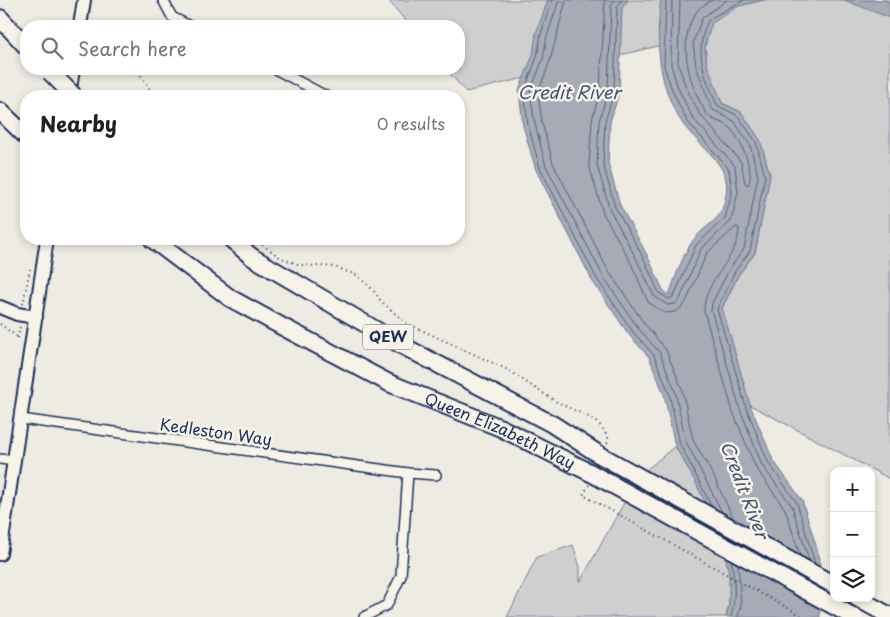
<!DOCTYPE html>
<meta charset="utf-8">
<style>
body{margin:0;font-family:"Playpen Sans",sans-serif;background:#f2f2f2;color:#202124}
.controls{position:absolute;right:15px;bottom:15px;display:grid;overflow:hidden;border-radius:10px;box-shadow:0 2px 8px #0003}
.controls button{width:45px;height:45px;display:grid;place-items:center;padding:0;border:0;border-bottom:1px solid #e0e0e0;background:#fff;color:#202124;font:25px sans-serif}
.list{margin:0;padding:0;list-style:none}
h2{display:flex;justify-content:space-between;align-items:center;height:65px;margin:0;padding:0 20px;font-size:21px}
h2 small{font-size:16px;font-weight:400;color:#757577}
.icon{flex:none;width:28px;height:28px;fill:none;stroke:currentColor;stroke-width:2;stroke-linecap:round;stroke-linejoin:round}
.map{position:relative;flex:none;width:890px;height:617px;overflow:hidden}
.search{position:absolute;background:#fff;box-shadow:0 2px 8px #0003;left:20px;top:20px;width:445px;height:55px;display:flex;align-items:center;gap:12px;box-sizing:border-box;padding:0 18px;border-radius:20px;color:#757577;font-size:19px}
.panel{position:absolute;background:#fff;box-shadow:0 2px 8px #0003;left:20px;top:90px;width:445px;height:155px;border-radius:20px}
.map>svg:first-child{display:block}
.green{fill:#cfcfcf;stroke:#757f96}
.water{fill:#a6abb5;stroke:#6e7992}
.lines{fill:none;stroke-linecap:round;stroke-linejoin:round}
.shore{stroke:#536181;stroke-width:1}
.street-casing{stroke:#1b2f5e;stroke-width:12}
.secondary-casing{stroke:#1b2f5e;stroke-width:16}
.highway-casing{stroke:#1b2f5e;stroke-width:20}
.path{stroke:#1b2f5e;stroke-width:2;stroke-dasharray:1 4;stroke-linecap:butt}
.street{stroke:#f7f3e8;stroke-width:9}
.secondary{stroke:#f7f3e8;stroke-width:12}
.highway{stroke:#f7f3e8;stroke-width:16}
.highway-bridge-casing{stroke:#1b2f5e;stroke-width:20;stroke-linecap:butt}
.highway-bridge{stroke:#f7f3e8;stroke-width:16}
.labels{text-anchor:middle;stroke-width:5;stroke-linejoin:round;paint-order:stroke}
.shield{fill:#f7f3e8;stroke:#5d6a87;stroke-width:1}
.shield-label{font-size:15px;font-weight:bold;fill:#1b2f5e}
.street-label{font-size:16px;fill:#1b2f5e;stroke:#f7f3e8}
.water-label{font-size:18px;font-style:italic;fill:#455478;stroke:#f7f3e8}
</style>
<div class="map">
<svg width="890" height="617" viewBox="0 0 890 617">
<rect width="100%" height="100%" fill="#eeebe2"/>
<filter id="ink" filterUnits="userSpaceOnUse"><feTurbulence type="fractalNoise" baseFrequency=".02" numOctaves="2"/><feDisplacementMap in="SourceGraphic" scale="10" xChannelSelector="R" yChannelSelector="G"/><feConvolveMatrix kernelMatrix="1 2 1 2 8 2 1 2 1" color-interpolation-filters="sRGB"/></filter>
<g filter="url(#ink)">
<!-- green -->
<g class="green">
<path d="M388,0h502v479l-140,-74 -28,-97 17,-34 16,-21 15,-78 -10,-35 -19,-28 -19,-9c-10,-21 -22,-45 -14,-69l-242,58 -20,-23h13v-43h-49z"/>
<path d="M675,446c29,50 67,112 51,171h-219l30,-60 36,-12 7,22v15l59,-106z"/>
</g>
<!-- water -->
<g class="water">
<path d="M548,0h80l-6,8 -3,85 -9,29 -2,41 12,42 27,50 16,35 6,5c6,-17 13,-38 23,-53 14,-20 29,-17 34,-47 6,-31 -27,-48 -43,-71 -25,-36 -28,-82 -22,-124h103l-25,6 -27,17 -7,22 2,19 15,39 19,9 19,28 10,35 -15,78 -16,21 -17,34 28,97 23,55 29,40 18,59v58h-94l3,-12v-32l-8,-36 -26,-56 -20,-35 -11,-52 -15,-37 -20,-22 -36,-53 -57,-112 -13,-44 -4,-36 14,-35 3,-22z"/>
<path d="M844,0h42l4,3v15z"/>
</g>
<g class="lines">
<!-- shore -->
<g class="shore">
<path d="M552,0l-11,34 -4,23 -13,34 4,34 12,43 57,111 36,53 21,23 15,38 11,51 32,63"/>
<path d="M559,0l-12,36 -4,23 -13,33 5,32 11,42 57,110 35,52 22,25 15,38 11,51 36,70"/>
<path d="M566,0l-16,61 -12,32 4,30 11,40 56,109 35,51 22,27 16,39 11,51 19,33 21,45"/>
<path d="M605,0l-5,90 -8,30 -3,45 14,48 28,50 17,39 17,11 10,-1 6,-4 5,-6 21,-49 29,-26 3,1c0,30 -36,53 -35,83l29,101 23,56 29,41 15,46"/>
<path d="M614,0l-3,7 -3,84 -9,30 -2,44 13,45 27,50 17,36 13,9 8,-1 5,-5 21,-50 30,-28 7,-28 -3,-27 -43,-49 -14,-29 -7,-23 1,-65"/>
<path d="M622,0l-5,7 -3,85 -9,29 -2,43 12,43 28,50 16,36 10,6 5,-3 22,-51 29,-27 7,-25 -3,-24 -42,-48 -15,-31 -8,-24 2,-66"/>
<path d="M680,0l-2,63 7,22 14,28 42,49 4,21 3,2c8,-12 -9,-50 -20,-59 -7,-5 -17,-5 -22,-13 -17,-27 -30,-74 -9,-102 4,-5 10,-8 15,-11"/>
<path d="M727,0l-25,18 -9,25 3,23 16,43 22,12 16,24 8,31 -14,73 -14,19 -18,35 -1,7 29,99 22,56 30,41 17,54"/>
<path d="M744,0l-35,19c-16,30 -5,57 8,86l21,11 18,26 9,34 -15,75 -15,20 -18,38 29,98 22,55 29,41 18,61"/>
<path d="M731,560c4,19 5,39 0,57"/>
<path d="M738,617l3,-12 -3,-41"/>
</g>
<defs>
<g id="street">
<path d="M163,0l9,17 18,9"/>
<path d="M275,69l51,27"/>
<path d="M21,419l387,54 28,2"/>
<path d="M0,459l15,2"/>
<path d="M364,617l23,-12 14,-29 7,-103"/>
</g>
<g id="secondary">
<path d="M80,26l4,-26"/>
<path d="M69,96l4,-27"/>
<path d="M0,307l17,7 19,3"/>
<path d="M0,554l47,-315"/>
</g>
<g id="highway">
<path d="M0,18l26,28"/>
<path d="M0,111l26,25"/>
<path id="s1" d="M152,239l78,59 51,28 108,57 112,45 90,45"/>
<path d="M231,239l21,18 151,89 149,78 48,31"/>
<path d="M857,598l33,18"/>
</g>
</defs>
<!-- street casing -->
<use href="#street" class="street-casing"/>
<!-- secondary casing -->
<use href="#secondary" class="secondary-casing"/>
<!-- highway casing -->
<use href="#highway" class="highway-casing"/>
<!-- path -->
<g class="path">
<path d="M133,69l6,4 15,23"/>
<path d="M254,239l27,19 20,7 33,2 23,8 16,15 8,11 25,22 102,47 47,31 36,17 11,9 6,11 -1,7"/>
<path d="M23,304l7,-35"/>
<path d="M0,324l20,15"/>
<path d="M18,338l2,-12"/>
<path d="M589,485l-6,10 221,122"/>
</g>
<!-- street -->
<use href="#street" class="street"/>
<!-- secondary -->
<use href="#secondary" class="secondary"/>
<!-- highway -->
<use href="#highway" class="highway"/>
<defs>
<g id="highway-bridge">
<path d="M50,72l24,24"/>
<path d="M600,455l234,130"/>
<path d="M591,473l263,144"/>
</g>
</defs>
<!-- highway-bridge casing -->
<use href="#highway-bridge" class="highway-bridge-casing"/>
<!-- highway-bridge -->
<use href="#highway-bridge" class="highway-bridge"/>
</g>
</g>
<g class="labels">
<!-- shield labels -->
<rect class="shield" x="363" y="324.5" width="50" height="25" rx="4"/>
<g class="shield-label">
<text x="388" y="342">QEW</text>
</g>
<!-- street labels -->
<g class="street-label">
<text dy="6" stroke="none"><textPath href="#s1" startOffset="399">Queen Elizabeth Way</textPath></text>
<text transform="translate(216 432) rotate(8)" y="6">Kedleston Way</text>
</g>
<!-- water labels -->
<g class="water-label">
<text x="569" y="99">Credit River</text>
<text transform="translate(744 490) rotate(69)" y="6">Credit River</text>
</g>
</g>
</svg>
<div class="controls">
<button>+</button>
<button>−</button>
<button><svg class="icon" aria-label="layers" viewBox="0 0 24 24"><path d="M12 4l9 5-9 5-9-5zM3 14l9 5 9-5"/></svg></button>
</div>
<div class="search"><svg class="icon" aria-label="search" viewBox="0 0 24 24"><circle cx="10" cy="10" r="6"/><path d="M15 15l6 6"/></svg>Search here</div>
<section class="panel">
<h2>Nearby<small>0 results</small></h2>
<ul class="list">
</ul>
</section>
</div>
